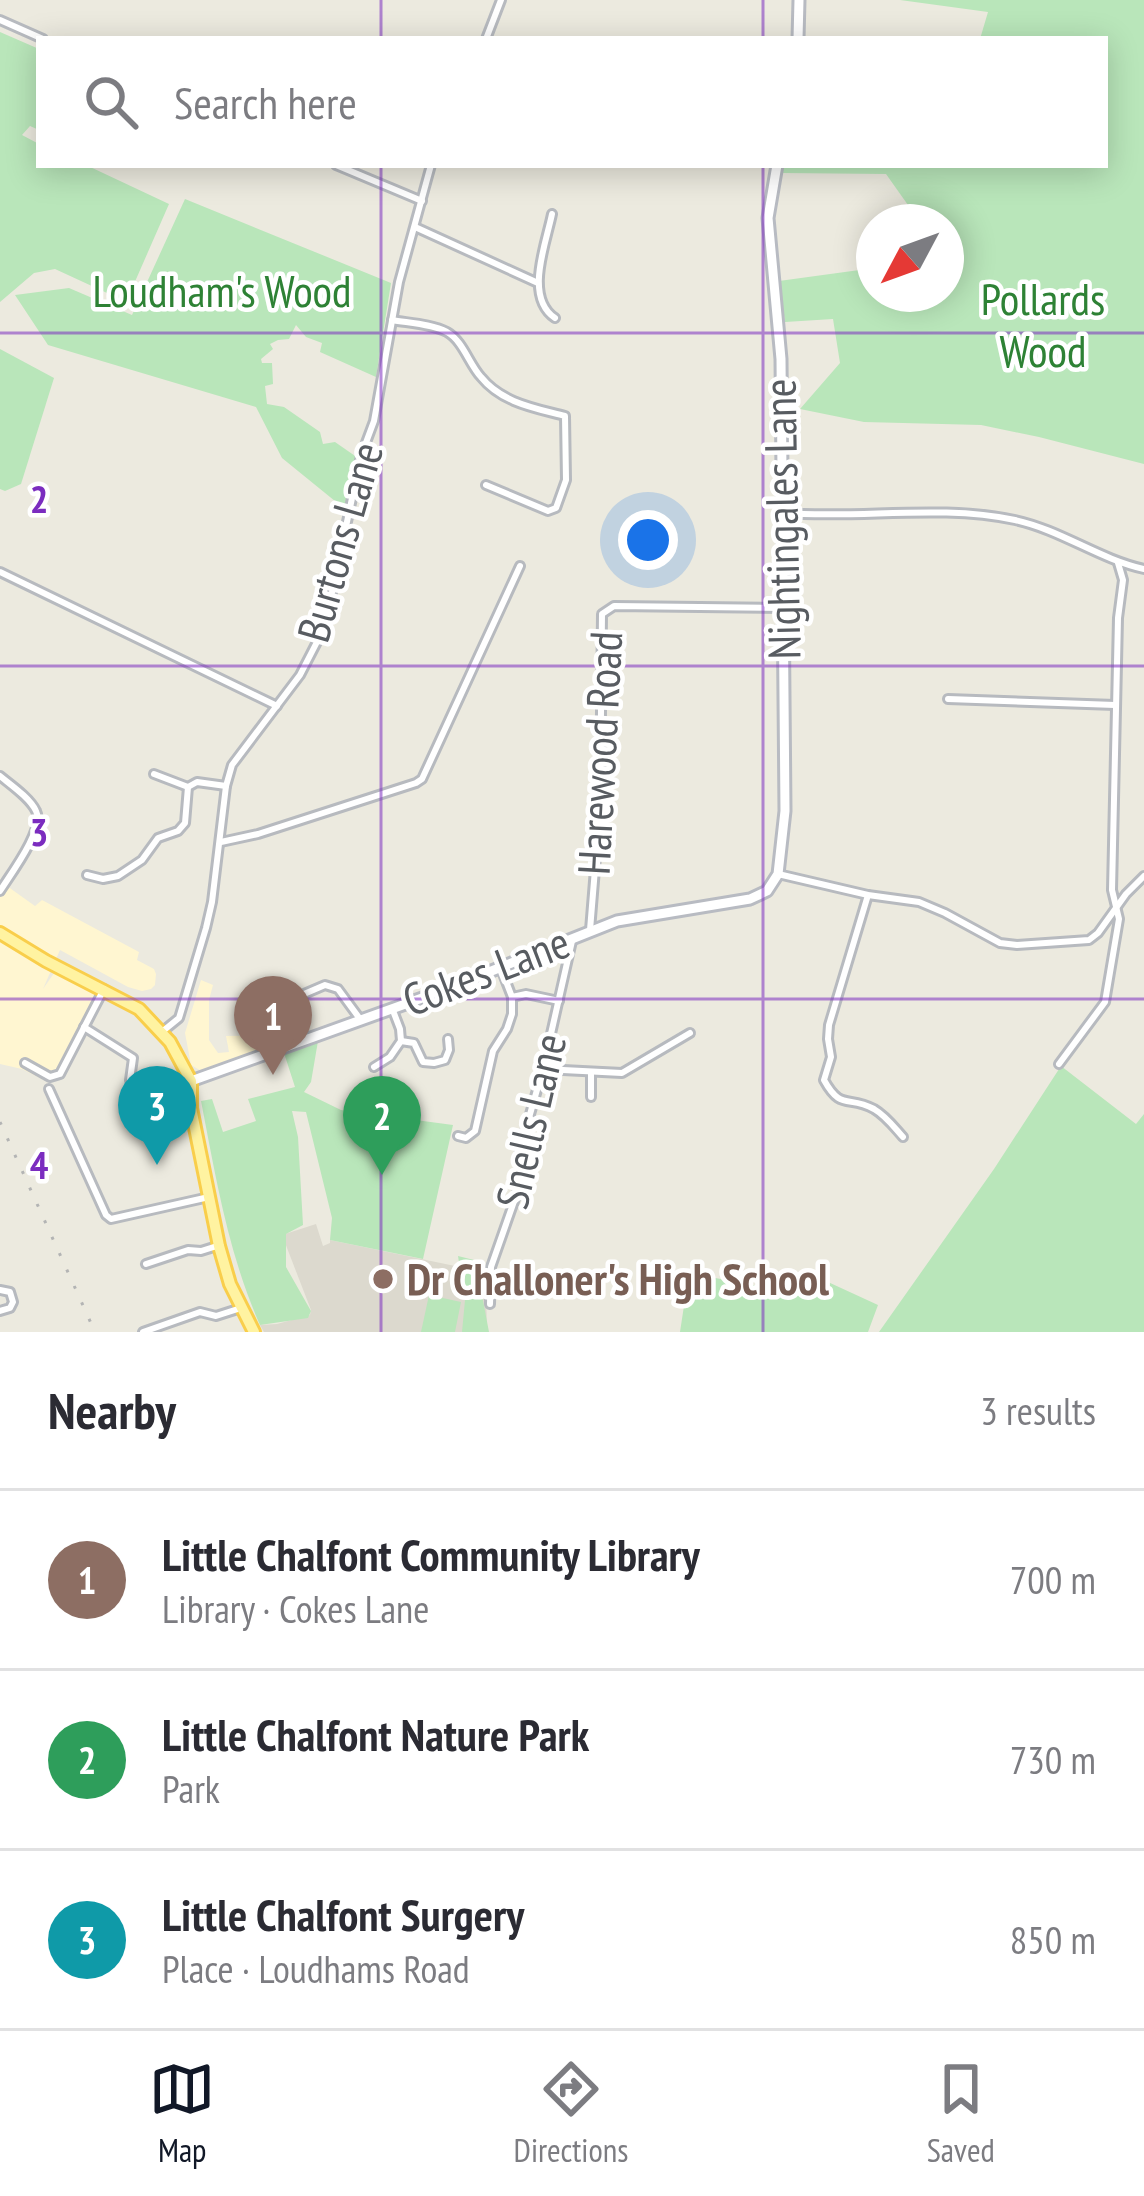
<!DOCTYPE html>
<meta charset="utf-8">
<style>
body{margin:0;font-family:"PT Sans Narrow",sans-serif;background:#f7f7f7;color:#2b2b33}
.compass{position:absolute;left:856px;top:204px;width:108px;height:108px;border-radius:50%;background:#fff;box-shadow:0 6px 30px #0003;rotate:229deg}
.you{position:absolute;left:648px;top:540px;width:42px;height:42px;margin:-30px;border:9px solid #fff;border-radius:50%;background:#1a73e8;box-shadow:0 0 0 18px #1a73e833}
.badge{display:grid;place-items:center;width:78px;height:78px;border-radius:50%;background:#111827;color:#fff;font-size:39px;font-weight:700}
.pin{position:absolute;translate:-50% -99px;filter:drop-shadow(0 3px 6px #0008)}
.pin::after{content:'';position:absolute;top:63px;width:42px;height:36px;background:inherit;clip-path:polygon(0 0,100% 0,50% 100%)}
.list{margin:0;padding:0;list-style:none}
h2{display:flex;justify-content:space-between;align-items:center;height:156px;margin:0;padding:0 48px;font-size:51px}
h2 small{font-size:39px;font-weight:400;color:#7c7c81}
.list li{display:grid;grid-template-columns:78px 1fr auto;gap:36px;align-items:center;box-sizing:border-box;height:180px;padding:0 48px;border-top:3px solid #e1e1e2}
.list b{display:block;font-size:45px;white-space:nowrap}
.list p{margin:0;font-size:39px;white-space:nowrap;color:#7c7c81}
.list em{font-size:39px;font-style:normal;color:#7c7c81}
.icon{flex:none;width:66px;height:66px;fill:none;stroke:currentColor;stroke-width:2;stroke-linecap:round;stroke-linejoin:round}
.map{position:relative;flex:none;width:1144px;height:1332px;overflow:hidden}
.search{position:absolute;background:#fff;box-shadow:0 6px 30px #0003;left:36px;right:36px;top:36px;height:132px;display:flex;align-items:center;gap:30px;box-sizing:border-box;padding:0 42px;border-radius:0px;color:#7c7c81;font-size:45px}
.sheet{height:696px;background:#fff}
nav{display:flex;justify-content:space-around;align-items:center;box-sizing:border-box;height:168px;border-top:3px solid #e1e1e2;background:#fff;font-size:33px;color:#7c7c81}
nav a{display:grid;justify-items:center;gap:6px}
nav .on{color:#111827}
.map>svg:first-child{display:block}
.commercial{fill:#fff6d1}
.education{fill:#dcd9ce}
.green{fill:#b9e6ba}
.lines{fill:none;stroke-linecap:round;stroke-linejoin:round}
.minor-casing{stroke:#b7babf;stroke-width:12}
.secondary-casing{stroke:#b8bbc2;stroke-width:15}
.primary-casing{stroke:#f9ce4b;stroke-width:16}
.minor{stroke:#fff;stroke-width:6}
.secondary{stroke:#fff;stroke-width:9}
.primary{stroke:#fff3a1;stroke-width:10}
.rail{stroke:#b3b4b4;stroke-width:3;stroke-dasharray:3 15;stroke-linecap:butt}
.grid{fill:none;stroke:#7b2cbf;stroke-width:3;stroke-opacity:0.55}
.education-dot{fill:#8d6e63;stroke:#fff;stroke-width:4.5}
.labels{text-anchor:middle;stroke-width:9;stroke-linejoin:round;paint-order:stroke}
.park-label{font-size:45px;fill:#2e8235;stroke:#fff}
.street-label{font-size:45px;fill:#585c61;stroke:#fff}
.education-label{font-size:45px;font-weight:bold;fill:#785e54;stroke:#fff;text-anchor:start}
.grid-label{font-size:39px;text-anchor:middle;font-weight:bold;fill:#7b2cbf;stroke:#fff;stroke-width:9;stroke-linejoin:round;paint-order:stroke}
</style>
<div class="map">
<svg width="1144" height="1332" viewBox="0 0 1144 1332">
<rect width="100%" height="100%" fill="#eceadf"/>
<!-- commercial -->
<g class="commercial">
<path d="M7,886l28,20 7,-6 97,52 -2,8 17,9 2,5 -1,11 -4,4 -9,2 -14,-4 -68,-37 -17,39 11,-16 48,21 -54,88 -26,-13 -22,-5v-172z"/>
<path d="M201,980l12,5 -4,15v40l9,13 11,-1 -3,-16 48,-1 3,10 -72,28 -14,-8 -6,-32z"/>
</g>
<!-- education -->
<path class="education" d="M316,1224l7,22 7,-3v-3l125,26 -1,8 32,12 1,46h-223l-4,-7 17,-1 33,-9 1,-5 -29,-75z"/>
<!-- green -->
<g class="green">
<path d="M900,0h244v464l-105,-27 -58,-12 -117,-3 -64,-13 40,-46 -7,-44 -48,3 -6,-41 95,-13v26h72v-72h-26l-34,-48 -104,-1 1,-8h322v-126h-125l8,-27z"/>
<path d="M0,32l39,17v81l-9,-4 -8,9 17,9v21h47l83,39 -39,89 -10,6 -65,-30 -21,4 -34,29z"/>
<path d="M185,199l206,84 -15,94 -56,-25 2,-9 -16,-6 -10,-12 -7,14 -11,1 -8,4 3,5 -12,10 1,4h10l1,21 -8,2 2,18 17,3 36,25 3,12 12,-2 23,16 -12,52 -64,-52 -26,-51 -208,-62 -33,-50 54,-7 63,27z"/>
<path d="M0,349l54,29 -33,106 -16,7 -5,-2z"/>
<path d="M318,1041l-7,41 -7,10 37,18 112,15 -30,134 -93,-19 2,-22 -26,-106 -14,-1 6,26 5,88 -17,9v33l25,44 -3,7 -48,7c-32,-72 -44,-147 -59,-224l11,-2 11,33 33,-11 -8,-22 47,-12 -11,-34z"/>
<path d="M1061,1066l75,58 8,-10v218h-265l115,-163z"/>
<path d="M458,1256l24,6 -2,23 9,47h-27l3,-32z"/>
<path d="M689,1273l115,22 10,-1 14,-12 50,23 -10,27h-188z"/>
<path d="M429,1295l32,7 -6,30h-34z"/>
</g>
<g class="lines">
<defs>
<g id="minor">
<path d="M0,20l43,19"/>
<path d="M486,39l15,-39"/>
<path d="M336,165l86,36"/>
<path d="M552,214c-6,30 -28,83 3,104"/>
<path d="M415,227l123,56"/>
<path d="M392,320c17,3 40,4 55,12 16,9 22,32 34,45 21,26 54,31 84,39l1,64 -10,28 -8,3 -62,-26"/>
<path d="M784,513c77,6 155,-9 231,7 46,10 84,39 129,49"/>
<path d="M0,572l277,134"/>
<path d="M948,699l167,6"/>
<path d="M154,774l34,13"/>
<path d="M0,776c11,9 30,22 36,35 9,18 -26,64 -36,80"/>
<path d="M221,842l37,-8 158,-51 6,-4 98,-213"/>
<path d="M778,874l90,21 51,7 26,11 55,30 17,2 72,-5 9,-7 28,-39 18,-18"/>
<path d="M87,875l16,4 15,-3 24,-16 16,-22 20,-7 7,-8 3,-36 9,-5 29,4"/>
<path d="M868,895l-39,130 -1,14 3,18 -7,23c17,31 24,15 50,29 12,7 20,18 29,28"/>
<path d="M590,930l10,-122 2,-194 12,-8 170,2"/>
<path d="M512,997l14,-3 33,7"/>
<path d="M299,1005l-2,-8 28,-12 13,4 22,30"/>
<path d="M84,1027l49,31 -3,22 4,16"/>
<path d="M163,1031l16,-13 27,-90 6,-26 14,-116 6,-21 68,-90 18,-35 10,-29 33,-155 13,-35 25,-139 32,-117"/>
<path d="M401,1041l13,2 9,19 11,1 11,-3 4,-10 -1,-11"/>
<path d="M25,1063l25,14 10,-3 44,-85"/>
<path d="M1059,1064l46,-62 14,-83 -7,-29 6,-272 5,-38 -5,-17"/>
<path d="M374,1067l16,-10 11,-16 -1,-12 -8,-21"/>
<path d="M543,1069l79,4 68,-40"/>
<path d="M591,1072v25"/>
<path d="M49,1089l57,126 5,4 98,-22"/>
<path d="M458,1136l8,2 9,-7 18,-80 14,-22 5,-15v-17l-12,-31"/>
<path d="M146,1264l42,-14 13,1 16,-5"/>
<path d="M0,1290l10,2 3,10 -3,6 -10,3"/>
<path d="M490,1304l1,-37 27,-77 2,-41 23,-80 29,-128"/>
<path d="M143,1332l57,-20 16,4 25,-8"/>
</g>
<g id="secondary">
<path d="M798,39l1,-39"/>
<path d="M191,1081l245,-88 181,-72 133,-22 17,-8 11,-17 7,-63 -4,-452 -13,-141 9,-53"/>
</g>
<path id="primary" d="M0,933l46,28 93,48 31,33 21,39v27l28,138 11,38 24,48"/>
</defs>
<!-- minor casing -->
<use href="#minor" class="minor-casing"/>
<!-- secondary casing -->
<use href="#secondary" class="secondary-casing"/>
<!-- primary casing -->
<use href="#primary" class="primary-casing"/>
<!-- minor -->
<use href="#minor" class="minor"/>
<!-- secondary -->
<use href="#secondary" class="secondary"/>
<!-- primary -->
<use href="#primary" class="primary"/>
<!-- rail -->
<path class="rail" d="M0,1122l95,210"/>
</g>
<!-- grid -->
<path class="grid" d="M381,0v39M763,0v39M381,165v1167M763,165v1167M0,333h1144M0,666h1144M0,999h1144"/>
<!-- markers -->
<circle class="education-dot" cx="383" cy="1279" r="12"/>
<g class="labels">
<!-- park labels -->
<g class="park-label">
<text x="222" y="307">Loudham's Wood</text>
<text x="1043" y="315">Pollards<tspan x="1043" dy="52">Wood</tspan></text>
</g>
<!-- street labels -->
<g class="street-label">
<text transform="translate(782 519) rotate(-91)" y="16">Nightingales Lane</text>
<text transform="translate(340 542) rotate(-74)" y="16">Burtons Lane</text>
<text transform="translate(600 753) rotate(-87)" y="16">Harewood Road</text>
<text transform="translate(486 971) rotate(-21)" y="16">Cokes Lane</text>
<text transform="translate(531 1121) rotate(-77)" y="16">Snells Lane</text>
</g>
<!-- education labels -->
<g class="education-label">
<text x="407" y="1295">Dr Challoner's High School</text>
</g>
</g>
<g class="grid-label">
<text x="39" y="513">2</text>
<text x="39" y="846">3</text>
<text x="39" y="1179">4</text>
</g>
</svg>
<svg class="compass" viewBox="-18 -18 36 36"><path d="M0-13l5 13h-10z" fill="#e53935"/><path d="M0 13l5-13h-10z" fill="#7c7c81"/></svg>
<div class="you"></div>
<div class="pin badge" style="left:273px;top:1075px;background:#8d6e63">1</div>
<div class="pin badge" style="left:382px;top:1175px;background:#2e9e5b">2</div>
<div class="pin badge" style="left:157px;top:1165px;background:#0f9aa8">3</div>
<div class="search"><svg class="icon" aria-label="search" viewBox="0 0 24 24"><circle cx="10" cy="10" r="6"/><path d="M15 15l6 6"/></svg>Search here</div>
</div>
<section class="sheet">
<h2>Nearby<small>3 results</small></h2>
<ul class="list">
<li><span class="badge" style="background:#8d6e63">1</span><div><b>Little Chalfont Community Library</b><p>Library · Cokes Lane</p></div><em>700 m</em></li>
<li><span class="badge" style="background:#2e9e5b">2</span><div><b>Little Chalfont Nature Park</b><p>Park</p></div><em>730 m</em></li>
<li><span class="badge" style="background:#0f9aa8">3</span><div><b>Little Chalfont Surgery</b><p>Place · Loudhams Road</p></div><em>850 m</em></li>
</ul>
</section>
<nav>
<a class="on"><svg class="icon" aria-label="map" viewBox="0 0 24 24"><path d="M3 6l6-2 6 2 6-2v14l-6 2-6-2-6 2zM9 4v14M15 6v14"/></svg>Map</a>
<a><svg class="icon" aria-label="directions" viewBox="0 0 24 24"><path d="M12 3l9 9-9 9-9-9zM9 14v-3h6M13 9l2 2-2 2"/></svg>Directions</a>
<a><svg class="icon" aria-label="saved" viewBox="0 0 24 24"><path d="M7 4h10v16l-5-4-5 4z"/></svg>Saved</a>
</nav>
